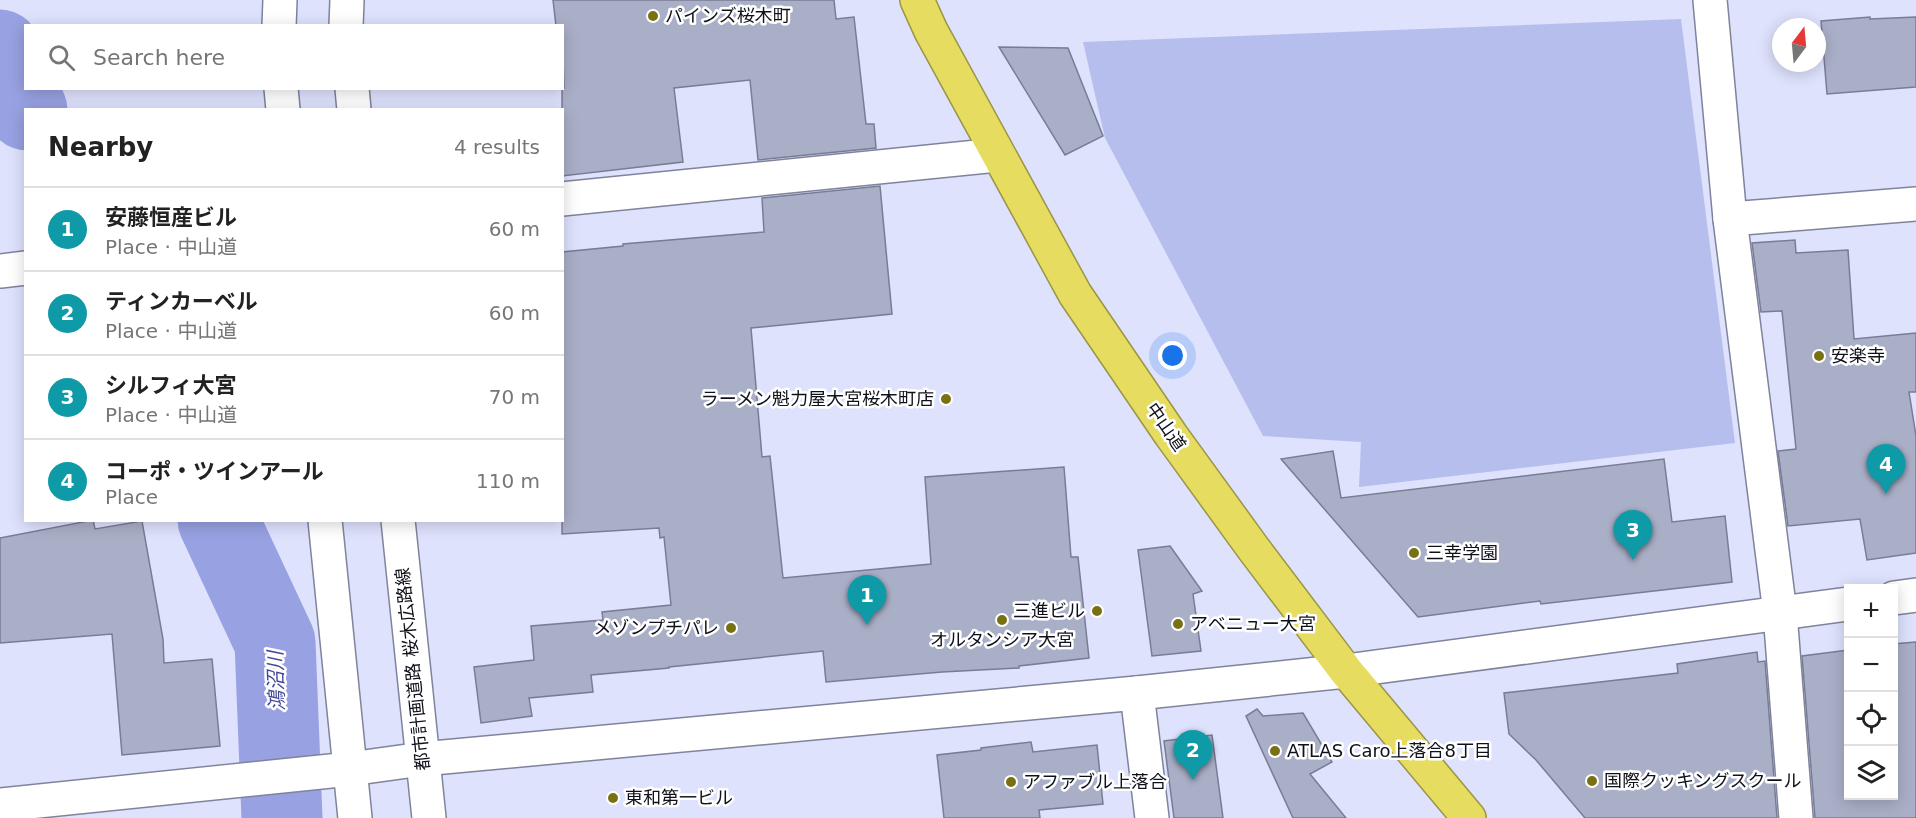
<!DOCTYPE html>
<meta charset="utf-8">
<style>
body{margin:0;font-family:"DejaVu Sans","Noto Sans JP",sans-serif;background:#f2f2f2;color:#222}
.controls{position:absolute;right:18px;bottom:18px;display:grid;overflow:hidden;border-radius:0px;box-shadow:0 3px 15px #0003}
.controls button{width:54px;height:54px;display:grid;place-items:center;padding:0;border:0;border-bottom:2px solid #e0e0e0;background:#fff;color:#222;font:30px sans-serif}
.compass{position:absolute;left:1772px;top:18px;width:54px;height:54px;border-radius:50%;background:#fff;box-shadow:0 3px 15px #0003;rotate:16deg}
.you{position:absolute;left:1173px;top:356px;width:21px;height:21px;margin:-15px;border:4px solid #fff;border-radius:50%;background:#1a73e8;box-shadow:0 0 0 9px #1a73e833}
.badge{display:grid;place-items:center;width:39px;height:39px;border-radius:50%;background:#0b8043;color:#fff;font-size:20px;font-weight:700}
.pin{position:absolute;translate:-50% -50px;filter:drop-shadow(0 2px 3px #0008)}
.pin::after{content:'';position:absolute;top:32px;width:21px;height:18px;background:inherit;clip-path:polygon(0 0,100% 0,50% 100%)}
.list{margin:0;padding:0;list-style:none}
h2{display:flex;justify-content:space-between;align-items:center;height:78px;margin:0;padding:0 24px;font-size:26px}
h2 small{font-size:20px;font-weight:400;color:#767676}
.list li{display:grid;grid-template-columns:39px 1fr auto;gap:18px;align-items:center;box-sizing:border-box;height:84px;padding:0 24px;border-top:2px solid #e0e0e0}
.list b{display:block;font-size:22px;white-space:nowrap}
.list p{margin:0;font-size:20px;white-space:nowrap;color:#767676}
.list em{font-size:20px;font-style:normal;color:#767676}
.icon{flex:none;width:33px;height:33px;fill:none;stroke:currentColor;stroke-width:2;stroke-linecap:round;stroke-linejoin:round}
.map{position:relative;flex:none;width:1916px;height:818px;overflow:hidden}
.search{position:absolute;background:#fff;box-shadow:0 3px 15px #0003;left:24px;top:24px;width:540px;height:66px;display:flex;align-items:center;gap:15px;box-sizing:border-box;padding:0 21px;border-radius:0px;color:#767676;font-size:22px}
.panel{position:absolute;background:#fff;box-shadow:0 3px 15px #0003;left:24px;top:108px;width:540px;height:414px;border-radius:0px}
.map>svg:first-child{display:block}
.green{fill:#b6beee}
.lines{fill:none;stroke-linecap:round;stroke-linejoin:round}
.river{stroke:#98a1e2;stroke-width:81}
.building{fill:#aaafc8;stroke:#787c94;stroke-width:1.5}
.street-casing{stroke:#7f839b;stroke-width:36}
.secondary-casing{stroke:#7f839b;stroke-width:36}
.highway-casing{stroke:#9a9547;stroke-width:36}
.street{stroke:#fff;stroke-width:33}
.secondary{stroke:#fff;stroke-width:33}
.highway{stroke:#e5dc60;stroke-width:33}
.poi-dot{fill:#787113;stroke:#fff;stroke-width:2}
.labels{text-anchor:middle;stroke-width:5;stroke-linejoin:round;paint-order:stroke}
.poi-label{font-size:18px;fill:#0f1019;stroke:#fff;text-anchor:start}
.street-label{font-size:18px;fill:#0f1019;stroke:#fff}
.water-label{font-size:20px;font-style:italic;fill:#444896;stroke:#fff}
</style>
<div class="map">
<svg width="1916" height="818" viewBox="0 0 1916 818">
<rect width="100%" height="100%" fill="#dee2fd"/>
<!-- green -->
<path class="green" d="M1681,19l54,424 -376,44 2,-45 -98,-6 -158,-298 -22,-96z"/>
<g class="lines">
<!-- river -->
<g class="river">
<path d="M0,50l27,60"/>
<path d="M218,520l57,122 7,176"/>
</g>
</g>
<!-- building -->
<g class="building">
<path d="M553,0h281l2,19 18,-2 12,107h8l2,24 -118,12 -8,-80 -76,8 9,74 -121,14v-88h2l-2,-62h-6z"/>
<path d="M1870,17v2l46,-2v70l-89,7 -6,-73z"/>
<path d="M999,47l69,1 35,88 -38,19z"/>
<path d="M880,186l12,128 -141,14 11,129 8,-1 13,122 148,-14 -6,-87 139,-10 7,90h7l11,101 -70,8v2l-77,4 -116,10 -3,-31 -154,16v1l-78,7 2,17 -64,6 3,18 -51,7 -7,-56 60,-7 -3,-34 72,-6 -1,-8 69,-7 -7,-68 -4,1 -1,-10 -97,6v-282l61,-6v-2l141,-12 -2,-34z"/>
<path d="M1795,240l1,13 52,-3 6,89 62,-6v59h-7l7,44v117l-49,7 -7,-41 -72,7 -10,-75 18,-2 -14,-138 -21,1 -9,-69z"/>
<path d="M1333,451l8,47 323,-39 8,63 53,-6 7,66 -191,22 -1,-3 -122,16 -137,-158z"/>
<path d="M93,520l2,9 47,-8 21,118 1,24 48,-4 8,87 -98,9 -10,-121 -112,9v-105z"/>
<path d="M1170,546l32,45 -9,3 8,57 -49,5 -14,-106z"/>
<path d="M1916,642v176h-101l-13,-162 46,-6v145h45v-151z"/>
<path d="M1757,652l1,10 7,-1 12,157h-192l-49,-58 -27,-26 -5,-41 174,-20 -1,-9z"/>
<path d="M1257,709l6,7 40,-3 29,49 -22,12 36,44h-53l-47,-102z"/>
<path d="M1212,735l11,83h-49l-10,-77z"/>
<path d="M1031,742l2,10 64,-7 6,59 -64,6 1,8h-96l-7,-63 44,-5v-2z"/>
</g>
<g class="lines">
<defs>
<g id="street">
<path d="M1710,0l20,219 50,394 16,205"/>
<path d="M562,199l435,-44"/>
<path d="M1730,219l186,-15"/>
<path d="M0,271l26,-3"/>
<path d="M1137,693l15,125"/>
</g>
<g id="secondary">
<path d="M279,26l1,-26"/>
<path d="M346,26l1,-26"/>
<path d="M281,88l2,22"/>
<path d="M352,88l2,22"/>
<path d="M325,520l30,298"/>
<path d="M398,520l31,298"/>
<path d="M1894,598l22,-3"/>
<path d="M0,805l350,-36 72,-10 715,-66 209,-22 502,-67"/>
</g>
<path id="highway" d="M917,0l14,31 144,263 96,141 82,113 93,123 123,147"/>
</defs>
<!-- street casing -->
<use href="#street" class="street-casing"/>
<!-- secondary casing -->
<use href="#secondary" class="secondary-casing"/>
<!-- highway casing -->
<use href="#highway" class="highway-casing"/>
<!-- street -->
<use href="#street" class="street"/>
<!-- secondary -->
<use href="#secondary" class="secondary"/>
<!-- highway -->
<use href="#highway" class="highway"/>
</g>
<!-- markers -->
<g class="poi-dot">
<circle cx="653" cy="16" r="6"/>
<circle cx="1819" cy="356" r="6"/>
<circle cx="946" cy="399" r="6"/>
<circle cx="1414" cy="553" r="6"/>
<circle cx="1097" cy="611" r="6"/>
<circle cx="1002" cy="620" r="6"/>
<circle cx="1178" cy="624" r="6"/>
<circle cx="731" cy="628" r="6"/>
<circle cx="1275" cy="751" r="6"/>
<circle cx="1592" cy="781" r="6"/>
<circle cx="1011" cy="782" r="6"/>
<circle cx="613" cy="798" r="6"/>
</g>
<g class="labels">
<!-- poi labels -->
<g class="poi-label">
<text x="665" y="22">パインズ桜木町</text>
<text x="1831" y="362">安楽寺</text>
<text x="934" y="405" text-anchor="end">ラーメン魁力屋大宮桜木町店</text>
<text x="1426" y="559">三幸学園</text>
<text x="1085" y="617" text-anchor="end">三進ビル</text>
<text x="1190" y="630">アベニュー大宮</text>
<text x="719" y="634" text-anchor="end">メゾンプチパレ</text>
<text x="1002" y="646" text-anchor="middle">オルタンシア大宮</text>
<text x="1287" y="757">ATLAS Caro上落合8丁目</text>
<text x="1604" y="787">国際クッキングスクール</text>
<text x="1023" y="788">アファブル上落合</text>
<text x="625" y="804">東和第一ビル</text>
</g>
<!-- street labels -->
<g class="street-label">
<text transform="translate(1166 427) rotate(55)" y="6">中山道</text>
<text transform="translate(413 669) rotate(-96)" y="6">都市計画道路 桜木広路線</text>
</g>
<!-- water labels -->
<g class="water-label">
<text transform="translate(276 681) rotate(-92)" y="7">鴻沼川</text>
</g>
</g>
</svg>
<div class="controls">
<button>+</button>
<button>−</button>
<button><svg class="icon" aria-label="locate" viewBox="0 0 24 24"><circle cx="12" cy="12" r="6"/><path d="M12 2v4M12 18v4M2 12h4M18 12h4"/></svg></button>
<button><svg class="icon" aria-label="layers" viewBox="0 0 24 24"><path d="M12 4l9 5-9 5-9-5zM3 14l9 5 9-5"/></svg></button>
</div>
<svg class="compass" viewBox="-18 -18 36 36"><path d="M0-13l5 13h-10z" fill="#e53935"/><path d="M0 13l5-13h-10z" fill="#767676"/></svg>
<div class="you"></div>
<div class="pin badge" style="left:867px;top:625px;background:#0f9aa8">1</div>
<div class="pin badge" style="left:1193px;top:780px;background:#0f9aa8">2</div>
<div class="pin badge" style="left:1633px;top:560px;background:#0f9aa8">3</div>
<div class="pin badge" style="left:1886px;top:494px;background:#0f9aa8">4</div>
<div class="search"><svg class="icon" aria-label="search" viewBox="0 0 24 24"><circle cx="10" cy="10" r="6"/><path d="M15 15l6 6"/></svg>Search here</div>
<section class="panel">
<h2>Nearby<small>4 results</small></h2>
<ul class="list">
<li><span class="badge" style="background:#0f9aa8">1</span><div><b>安藤恒産ビル</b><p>Place · 中山道</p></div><em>60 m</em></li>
<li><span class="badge" style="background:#0f9aa8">2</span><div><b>ティンカーベル</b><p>Place · 中山道</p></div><em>60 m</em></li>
<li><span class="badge" style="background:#0f9aa8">3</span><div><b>シルフィ大宮</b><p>Place · 中山道</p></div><em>70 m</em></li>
<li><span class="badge" style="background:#0f9aa8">4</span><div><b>コーポ・ツインアール</b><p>Place</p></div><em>110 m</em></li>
</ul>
</section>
</div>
